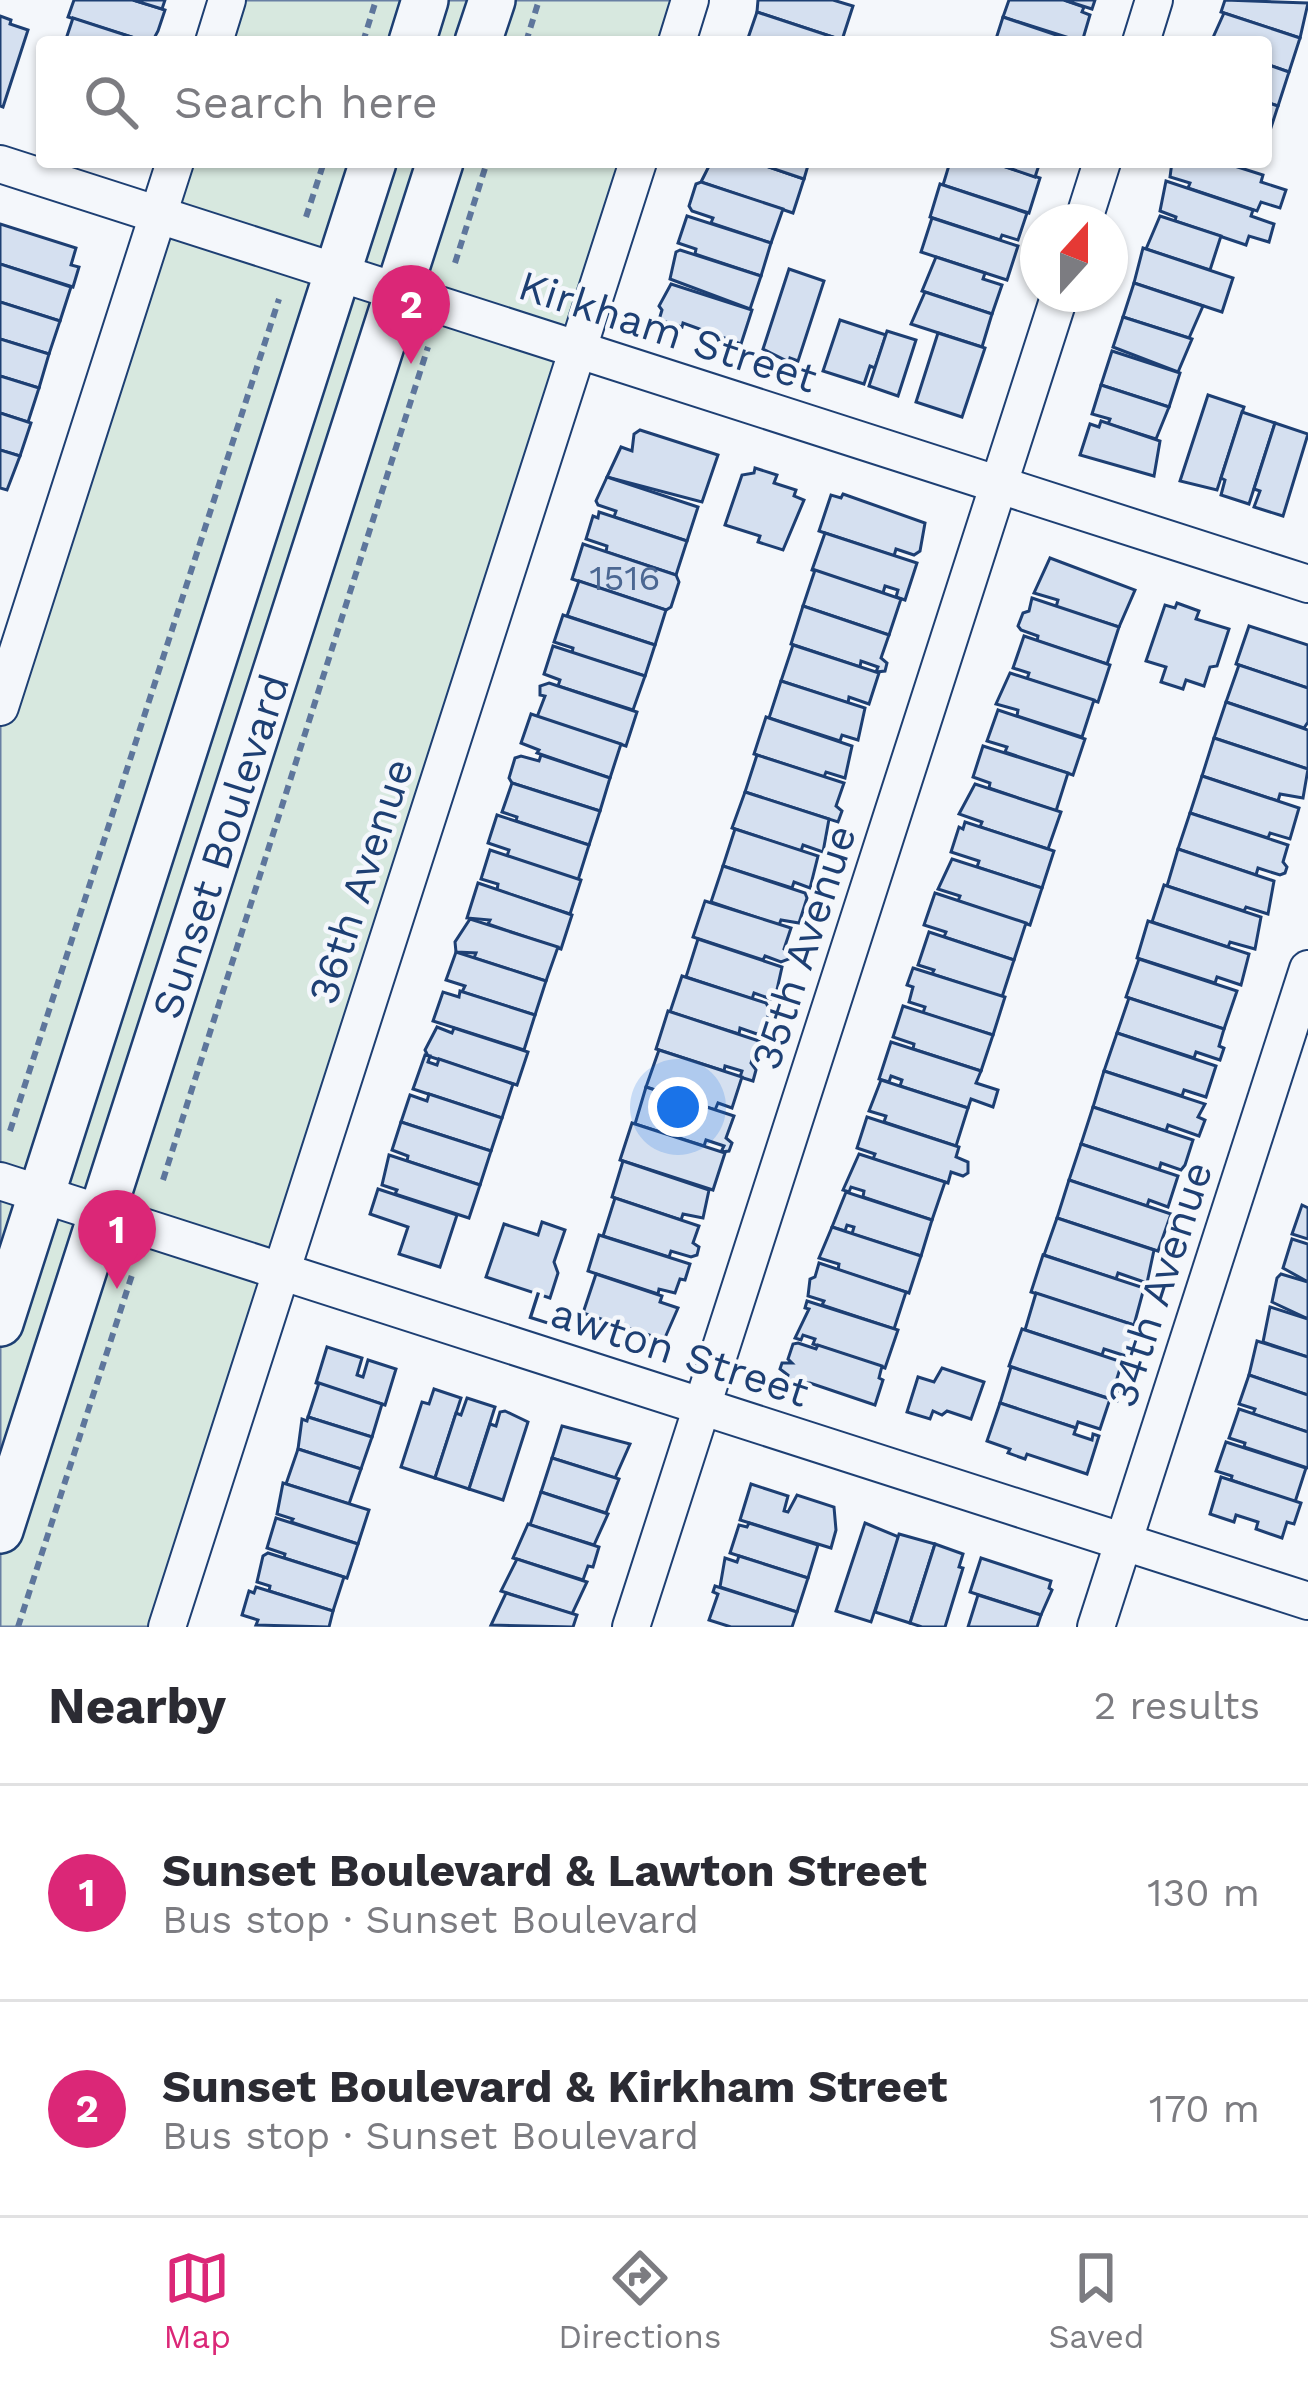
<!DOCTYPE html>
<meta charset="utf-8">
<style>
body{margin:0;font-family:"Work Sans",sans-serif;background:#f2f2f3;color:#2b2b33}
.compass{position:absolute;left:1020px;top:204px;width:108px;height:108px;border-radius:50%;background:#fff;box-shadow:0 3px 9px #0004;rotate:21deg}
.you{position:absolute;left:678px;top:1107px;width:42px;height:42px;margin:-30px;border:9px solid #fff;border-radius:50%;background:#1a73e8;box-shadow:0 0 0 18px #1a73e833}
.badge{display:grid;place-items:center;width:78px;height:78px;border-radius:50%;background:#db2777;color:#fff;font-size:39px;font-weight:700}
.pin{position:absolute;translate:-50% -99px;filter:drop-shadow(0 3px 6px #0008)}
.pin::after{content:'';position:absolute;top:63px;width:42px;height:36px;background:inherit;clip-path:polygon(0 0,100% 0,50% 100%)}
.list{margin:0;padding:0;list-style:none}
h2{display:flex;justify-content:space-between;align-items:center;height:156px;margin:0;padding:0 48px;font-size:51px}
h2 small{font-size:39px;font-weight:400;color:#7c7c81}
.list li{display:grid;grid-template-columns:78px 1fr auto;gap:36px;align-items:center;box-sizing:border-box;height:216px;padding:0 48px;border-top:3px solid #e1e1e2}
.list b{display:block;font-size:45px;white-space:nowrap}
.list p{margin:0;font-size:39px;white-space:nowrap;color:#7c7c81}
.list em{font-size:39px;font-style:normal;color:#7c7c81}
.icon{flex:none;width:66px;height:66px;fill:none;stroke:currentColor;stroke-width:2;stroke-linecap:round;stroke-linejoin:round}
.map{position:relative;flex:none;width:1308px;height:1627px;overflow:hidden}
.search{position:absolute;background:#fff;box-shadow:0 3px 9px #0004;left:36px;right:36px;top:36px;height:132px;display:flex;align-items:center;gap:30px;box-sizing:border-box;padding:0 42px;border-radius:12px;color:#7c7c81;font-size:45px}
.sheet{height:588px;background:#fff}
nav{display:flex;justify-content:space-around;align-items:center;box-sizing:border-box;height:168px;border-top:3px solid #e1e1e2;background:#fff;font-size:33px;color:#7c7c81}
nav a{display:grid;justify-items:center;gap:6px}
nav .on{color:#db2777}
.map>svg:first-child{display:block}
.green{fill:#d7e8df;stroke:#687fa3;stroke-width:3}
.building{fill:#d5e0f0;stroke:#1d3f73;stroke-width:3}
.lines{fill:none;stroke-linecap:round;stroke-linejoin:round}
.minor-casing{stroke:#1d3f73;stroke-width:40}
.major-casing{stroke:#1d3f73;stroke-width:50}
.path{stroke:#5e769c;stroke-width:6;stroke-dasharray:9 6;stroke-linecap:butt}
.minor{stroke:#f4f7fb;stroke-width:36}
.major{stroke:#f4f7fb;stroke-width:45}
.labels{text-anchor:middle;stroke-width:9;stroke-linejoin:round;paint-order:stroke}
.number-label{font-size:36px;fill:#4b6792}
.street-label{font-size:42px;fill:#1d3f73;stroke:#f4f7fb}
</style>
<div class="map">
<svg width="1308" height="1627" viewBox="0 0 1308 1627">
<rect width="100%" height="100%" fill="#f4f7fb"/>
<!-- green -->
<g class="green">
<path d="M227,0h463l-14,42h-462z"/>
<path d="M175,162h463l-471,1465h-167v-921z"/>
</g>
<!-- building -->
<g class="building">
<path d="M74,0h59l32,10 -7,21 -6,11h-5l-79,-25z"/>
<path d="M133,0h32l-3,9z"/>
<path d="M758,0h75l20,6 -11,34 -85,-28z"/>
<path d="M1009,0h55l20,7 -2,5 8,3 -8,27 -79,-25z"/>
<path d="M1064,0h31l-3,9z"/>
<path d="M1225,0l83,3 -8,35 -79,-26z"/>
<path d="M757,12l82,27v3l-92,-1z"/>
<path d="M1224,13l76,25 -11,34 -23,-8v-22h-55z"/>
<path d="M0,16l11,4 -1,4 18,6 -25,77 -3,-1z"/>
<path d="M1003,17l71,24v1h-79z"/>
<path d="M73,18l74,24h-82z"/>
<path d="M1266,64l23,8 -11,34 -12,-4z"/>
<path d="M1266,102l12,4 -11,34 -1,-1z"/>
<path d="M711,162h43l50,17 -11,34 -92,-31z"/>
<path d="M754,162h55l-5,17z"/>
<path d="M950,162h41l49,16 -11,35 -86,-28z"/>
<path d="M991,162h49l-5,15z"/>
<path d="M1172,162h50l41,13 -2,7 25,8 -6,18 -19,-6 -4,9 -69,-23 2,-5 -20,-6z"/>
<path d="M1166,181l87,29 -2,6 23,8 -5,18 -20,-6 -3,9 -71,-24 1,-4 -16,-6z"/>
<path d="M701,182l82,27 -12,34 -60,-20 2,-5 -21,-7 -3,-5 7,-22z"/>
<path d="M940,184l87,29 -9,27 -16,-5 -2,5 -70,-23z"/>
<path d="M687,216l84,27 -10,33 -66,-22 1,-5 -18,-6z"/>
<path d="M1160,216l61,20 -11,34 -64,-21z"/>
<path d="M932,218l86,28 -11,34 -86,-28z"/>
<path d="M0,224l76,24 -5,17 8,2 -6,20 -73,-23z"/>
<path d="M1143,248l90,30 -11,34 -88,-29z"/>
<path d="M680,250l81,26 -11,33 -80,-30 6,-27z"/>
<path d="M936,257l49,16 -2,6 19,6 -10,29 -70,-23z"/>
<path d="M0,264l71,23 -11,34 -60,-19z"/>
<path d="M789,269l35,12 -26,80 -8,-3 -1,4 -26,-13z"/>
<path d="M1134,283l69,23 -14,32 -66,-21z"/>
<path d="M671,284l81,26 -11,34 -58,-21 -1,4 -23,-7 3,-10 -3,-4z"/>
<path d="M925,292l67,22 -10,33 -71,-23z"/>
<path d="M0,302l60,19 -11,33 -49,-15z"/>
<path d="M1123,317l69,22 -14,33 -65,-25z"/>
<path d="M840,320l46,15 -11,33 -5,-2 -6,18 -41,-13z"/>
<path d="M887,331l29,9 -18,56 -29,-10z"/>
<path d="M938,333l47,15 -23,69 -46,-15z"/>
<path d="M0,339l49,15 -10,34 -39,-12z"/>
<path d="M1112,351l68,22 -11,34 -68,-22z"/>
<path d="M0,376l39,12 -11,34 -28,-9z"/>
<path d="M1101,385l68,22 -13,32 -48,-15 2,-5 -18,-5z"/>
<path d="M1208,395l36,12 -27,83 -37,-9z"/>
<path d="M1242,412l33,11 -26,81 -28,-9 4,-15 -4,-2z"/>
<path d="M0,413l31,10 -11,33 -20,-6z"/>
<path d="M1101,421l59,20 -6,35 -74,-21 10,-31 9,3z"/>
<path d="M1275,423l33,11 -25,82 -29,-9 6,-16 -6,-2z"/>
<path d="M640,430l78,25 -16,47 -95,-25 14,-30 11,4 2,-17z"/>
<path d="M0,450l20,6 -13,34 -7,-2z"/>
<path d="M755,468l22,7 -3,8 22,7 -2,6 10,4 -21,50 -25,-8 2,-6 -35,-11 17,-50 12,-2z"/>
<path d="M607,477l91,30 -11,34 -73,-24 2,-6 -18,-6 -2,-4z"/>
<path d="M843,494l82,29 -5,28 -6,4 -18,-6 -2,7 -75,-25 12,-36 10,3z"/>
<path d="M599,512l88,29 -11,34 -70,-23 1,-6 -21,-7 7,-23 5,2z"/>
<path d="M825,533l92,30 -12,37 -9,-3 2,-7 -13,-4 -2,7 -71,-23z"/>
<path d="M583,544l93,31 3,7 -8,25 -5,3 -94,-31z"/>
<path d="M1050,558l85,32 -16,37 -63,-20 2,-7 -24,-7z"/>
<path d="M815,570l86,29 -12,36 -86,-29z"/>
<path d="M579,581l87,29 -11,35 -88,-29z"/>
<path d="M1032,598l87,29 -12,37 -70,-23 1,-5 -17,-6 -3,-4 5,-13 6,-2z"/>
<path d="M1177,603l22,8 -3,8 33,10 -12,37 -7,1 -6,19 -18,-6 -3,9 -22,-7 5,-15 -20,-6 19,-56 10,3z"/>
<path d="M803,606l86,29 -8,23 6,5 -2,8 -9,1 2,-5 -17,-6 -1,6 -69,-23z"/>
<path d="M563,615l92,30 -10,31 -73,-23 1,-5 -19,-6z"/>
<path d="M1249,626l59,19v43l-72,-24z"/>
<path d="M1024,636l86,29 -12,37 -71,-23 2,-6 -16,-5z"/>
<path d="M793,645l86,28 -10,31 -20,-7 -1,6 -67,-22z"/>
<path d="M553,646l92,30 -12,34 -75,-24 2,-6 -16,-6z"/>
<path d="M1239,665l69,23v34l-4,6 -78,-26z"/>
<path d="M1010,673l84,27 -12,37 -65,-21 1,-6 -22,-6z"/>
<path d="M781,681l84,27 -7,32 -16,-5 -2,6 -71,-23z"/>
<path d="M549,683l88,29 -11,34 -89,-29 8,-21 -5,-1v-9z"/>
<path d="M1226,702l82,28v39l-94,-31z"/>
<path d="M998,710l87,29 -12,36 -68,-23 2,-5 -20,-6z"/>
<path d="M531,714l90,30 -11,34 -73,-25 2,-3 -18,-7z"/>
<path d="M766,717l86,29 -7,32 -19,-6 -2,5 -70,-23z"/>
<path d="M1214,738l94,31 -5,29 -23,-4 -2,7 -76,-25z"/>
<path d="M983,746l85,27 -12,38 -67,-23 1,-5 -17,-6z"/>
<path d="M541,755l69,23 -10,33 -88,-28 -3,-5 6,-20 6,-2 18,5z"/>
<path d="M757,755l87,28 -8,23 6,5 -4,11 -93,-30z"/>
<path d="M1202,776l97,32 -9,31 -20,-6 -2,5 -78,-25z"/>
<path d="M512,783l88,28 -11,34 -73,-24 1,-4 -15,-5z"/>
<path d="M975,784l86,28 -13,37 -68,-22 2,-5 -23,-8z"/>
<path d="M745,792l84,27 -6,33 -20,-7 -2,6 -69,-23z"/>
<path d="M1190,813l98,32 -5,17 4,5 -2,6 -5,2 -22,-7 -2,7 -78,-26z"/>
<path d="M497,815l92,30 -11,35 -71,-24 2,-6 -21,-7z"/>
<path d="M965,822l89,29 -12,37 -65,-21 2,-6 -28,-9 8,-25 4,2z"/>
<path d="M735,829l83,27 -8,32 -16,-6 -2,6 -69,-22z"/>
<path d="M1178,849l96,32 -6,33 -22,-7 -2,4 -77,-25z"/>
<path d="M490,850l91,30 -11,34 -73,-24 1,-6 -17,-5z"/>
<path d="M952,859l90,29 -12,37 -72,-24 2,-5 -22,-7z"/>
<path d="M723,866l82,27 2,5 -8,25 -18,-3 -2,5 -68,-23z"/>
<path d="M478,883l94,32 -11,34 -73,-25 2,-4 -23,-2z"/>
<path d="M1164,885l97,32 -6,32 -25,-7 -2,5 -76,-25z"/>
<path d="M935,893l91,30 -12,37 -70,-23 2,-5 -22,-7z"/>
<path d="M705,901l86,27 -7,21 6,5 -1,5 -8,3 -16,-6 -2,4 -70,-23z"/>
<path d="M470,919l88,28 -12,34 -72,-23 2,-5 -20,-1 -1,-10z"/>
<path d="M1148,921l101,33 -8,31 -24,-8 -2,6 -78,-25z"/>
<path d="M929,932l85,28 -12,37 -70,-23 2,-4 -16,-5z"/>
<path d="M698,939l84,28 -6,27 -3,-1 -2,6 -17,-6 -2,6 -66,-22z"/>
<path d="M456,952l90,29 -11,34 -73,-23 3,-6 -19,-6z"/>
<path d="M1139,959l98,32 -13,38 -98,-32z"/>
<path d="M913,968l92,29 -12,38 -70,-22 2,-6 -16,-5 4,-15 -6,-2z"/>
<path d="M682,976l84,27 4,7 -7,20 -6,4 -17,-6 -1,6 -69,-22z"/>
<path d="M460,991l75,24 -11,35 -91,-29 10,-29 16,5z"/>
<path d="M1129,998l95,31 -5,17 5,2 -4,12 -24,-8 -2,6 -77,-25z"/>
<path d="M903,1006l90,29 -12,36 -68,-22 1,-5 -21,-7z"/>
<path d="M668,1011l91,30 -8,22 5,7 -3,11 -13,-4 2,-6 -17,-5 -1,5 -68,-22z"/>
<path d="M437,1027l15,6 2,-5 74,24 -11,33 -89,-29 -3,-6z"/>
<path d="M1117,1033l99,33 -10,31 -22,-7 -2,6 -78,-25z"/>
<path d="M891,1042l90,29 -5,12 22,7 -5,17 -22,-8 -3,9 -68,-22 2,-6 -11,-4 -2,6 -10,-3z"/>
<path d="M659,1050l83,27 -10,31 -14,-5 -3,7 -69,-23z"/>
<path d="M425,1055l5,1 -2,6 9,3 2,-6 74,25 -11,34 -89,-29z"/>
<path d="M1104,1071l101,33 -7,13 7,3 -6,16 -31,-11 -2,6 -73,-24z"/>
<path d="M881,1080l87,28 -12,38 -72,-24 2,-6 -17,-5z"/>
<path d="M646,1087l88,29 -8,22 6,5 -3,8 -8,1 3,-6 -18,-6 -2,6 -69,-22z"/>
<path d="M429,1094l73,24 -11,33 -90,-29 9,-27 17,6z"/>
<path d="M1093,1107l100,33 -8,25 -4,5 -20,-7 -2,7 -78,-26z"/>
<path d="M867,1117l92,30 -3,10 12,5v11l-5,3 -12,-4 -3,11 -75,-24 2,-5 -18,-6z"/>
<path d="M401,1122l90,29 -11,34 -73,-24 1,-5 -16,-6z"/>
<path d="M632,1123l93,30 -12,37 -93,-30z"/>
<path d="M1081,1144l97,32 -10,31 -19,-7 -2,6 -78,-26z"/>
<path d="M859,1154l86,28 -13,38 -69,-23 1,-6 -13,-4 -2,5 -6,-2z"/>
<path d="M389,1155l91,30 -11,33 -74,-24 2,-4 -15,-5z"/>
<path d="M623,1161l86,29 -6,28 -20,-4 -2,6 -69,-23z"/>
<path d="M1069,1180l102,34 -13,37 -101,-33z"/>
<path d="M378,1189l79,26 -17,52 -41,-13 9,-27 -38,-13z"/>
<path d="M846,1192l86,28 -11,36 -69,-22 2,-7 -7,-2 -2,6 -13,-4z"/>
<path d="M615,1198l84,28 -6,17 6,4 -2,8 -6,2 -20,-6 -2,6 -66,-21z"/>
<path d="M1302,1205l6,3v31l-16,-5z"/>
<path d="M1057,1218l97,32 -7,33 -29,-10 -2,6 -72,-24z"/>
<path d="M542,1222l23,8 -11,32 4,11 -8,25 -64,-21 18,-53 34,11z"/>
<path d="M832,1227l89,29 -12,37 -71,-23 1,-6 -20,-6z"/>
<path d="M599,1235l91,29 -5,16 -5,-1 -5,14 -16,-4 -1,5 -70,-23z"/>
<path d="M1292,1239l16,5v38l-25,-14z"/>
<path d="M1043,1255l101,33 -10,37 -103,-33z"/>
<path d="M819,1263l87,29 -12,37 -72,-24 2,-4 -16,-5 2,-17 5,-2z"/>
<path d="M596,1274l66,22 -2,6 18,6 -14,32 -81,-27z"/>
<path d="M1281,1274l27,8v37l-36,-17 5,-24z"/>
<path d="M1036,1293l98,32 -5,32 -25,-8 -2,6 -77,-25z"/>
<path d="M807,1301l91,29 -13,38 -72,-24 2,-5 -12,-4 -2,5 -6,-2 14,-29 -4,-1z"/>
<path d="M1270,1307l38,12v38l-45,-15z"/>
<path d="M1022,1329l100,33 -7,23 6,2 -4,14 -108,-35z"/>
<path d="M1257,1341l51,16v38l-59,-20z"/>
<path d="M798,1343l18,6 2,-4 64,21 -3,12 4,2 -8,25 -65,-22h-5l-2,5 -17,-5 2,-8 -8,-6 2,-6h10l-4,-4 5,-15z"/>
<path d="M327,1347l35,11 -5,17 6,2 5,-17 28,9 -11,36 -69,-22z"/>
<path d="M1011,1367l99,32 -10,30 -22,-7 -2,6 -76,-25z"/>
<path d="M942,1368l42,14 -13,37 -24,-8 -5,4 -9,-4 -3,8 -23,-7 11,-35 16,5z"/>
<path d="M1249,1375l59,20v37l-55,-18 2,-5 -16,-5z"/>
<path d="M319,1383l63,21 -10,33 -64,-20z"/>
<path d="M434,1389l27,9 -26,80 -34,-11 21,-65 7,2z"/>
<path d="M467,1398l28,9 -26,82 -34,-11 21,-65 5,2z"/>
<path d="M1000,1403l76,25 -2,6 18,6 1,-6 6,2 -12,38 -60,-20 -2,5 -17,-6 2,-4 -23,-8z"/>
<path d="M1239,1409l69,23v36l-64,-21 1,-4 -16,-5z"/>
<path d="M505,1411l23,11 -25,78 -34,-11 21,-65 6,2 4,-14z"/>
<path d="M308,1417l64,20 -11,32 -63,-20 4,-30 5,2z"/>
<path d="M562,1426l68,18 -15,34 -63,-20z"/>
<path d="M1226,1442l80,26 -11,34 -64,-22 1,-4 -16,-5z"/>
<path d="M298,1449l63,20 -12,35 -63,-20z"/>
<path d="M552,1458l67,21 -13,34 -65,-21z"/>
<path d="M1221,1477l80,26 -7,21 -7,-2 -5,16 -26,-9 2,-7 -22,-7 -2,7 -24,-8z"/>
<path d="M283,1483l86,27 -11,34 -67,-22 2,-3 -16,-5z"/>
<path d="M751,1484l37,12 -4,15 4,1 9,-17 37,12 2,23 -5,18 -91,-28z"/>
<path d="M541,1492l67,22 -14,31 -64,-20z"/>
<path d="M276,1518l82,26 -11,34 -63,-20 1,-4 -18,-6z"/>
<path d="M749,1523l69,22 -10,33 -78,-25 9,-28 8,2z"/>
<path d="M865,1523l34,14 -28,85 -35,-11z"/>
<path d="M528,1524l71,23 -6,20 -5,-1 -5,14 -70,-22z"/>
<path d="M899,1534l36,10 -25,79 -35,-11z"/>
<path d="M935,1544l28,10 -4,13 4,1 -18,59h-23l-12,-4z"/>
<path d="M268,1553l76,24 -11,34 -64,-20 1,-5 -13,-4 6,-26z"/>
<path d="M739,1556l69,22 -11,34 -77,-25 5,-29 12,4z"/>
<path d="M981,1558l70,23 -2,7 3,2 -11,25 -71,-23z"/>
<path d="M517,1559l70,23 -15,32 -71,-23z"/>
<path d="M715,1586l82,26 -5,15h-61l-22,-7 9,-26 -5,-2z"/>
<path d="M256,1587l77,24 -4,16 -73,-2 2,-5 -16,-5 7,-24 5,2z"/>
<path d="M506,1593l71,22 -4,12 -82,-2z"/>
<path d="M978,1595l63,20 -4,12h-69z"/>
</g>
<g class="lines">
<defs>
<g id="minor">
<path d="M214,42l13,-42"/>
<path d="M677,42l13,-42"/>
<path d="M1141,42l13,-42"/>
<path d="M0,164l1308,420"/>
<path d="M1083,222l19,-60"/>
<path d="M0,707l175,-545"/>
<path d="M0,1181l1308,420"/>
<path d="M167,1627l471,-1465"/>
<path d="M631,1627l429,-1333"/>
<path d="M1096,1627l212,-658"/>
</g>
<g id="major">
<path d="M412,42l13,-42"/>
<path d="M478,42l14,-42"/>
<path d="M0,1323l373,-1161"/>
<path d="M0,1530l440,-1368"/>
</g>
</defs>
<!-- minor casing -->
<use href="#minor" class="minor-casing"/>
<!-- major casing -->
<use href="#major" class="major-casing"/>
<!-- path -->
<g class="path">
<path d="M363,42l13,-42"/>
<path d="M526,42l13,-42"/>
<path d="M306,217l18,-55"/>
<path d="M455,263l32,-101"/>
<path d="M10,1131l269,-832"/>
<path d="M163,1180l265,-833"/>
<path d="M18,1627l114,-352"/>
</g>
<!-- minor -->
<use href="#minor" class="minor"/>
<!-- major -->
<use href="#major" class="major"/>
</g>
<g class="labels">
<!-- number labels -->
<g class="number-label">
<text x="625" y="590">1516</text>
</g>
<!-- street labels -->
<g class="street-label">
<text transform="translate(668 331) rotate(18)" y="15">Kirkham Street</text>
<text transform="translate(220 846) rotate(-72)" y="15">Sunset Boulevard</text>
<text transform="translate(360 881) rotate(-72)" y="15">36th Avenue</text>
<text transform="translate(803 947) rotate(-72)" y="15">35th Avenue</text>
<text transform="translate(1159 1284) rotate(-72)" y="15">34th Avenue</text>
<text transform="translate(668 1348) rotate(18)" y="15">Lawton Street</text>
</g>
</g>
</svg>
<svg class="compass" viewBox="-18 -18 36 36"><path d="M0-13l5 13h-10z" fill="#e53935"/><path d="M0 13l5-13h-10z" fill="#7c7c81"/></svg>
<div class="you"></div>
<div class="pin badge" style="left:117px;top:1289px">1</div>
<div class="pin badge" style="left:411px;top:364px">2</div>
<div class="search"><svg class="icon" aria-label="search" viewBox="0 0 24 24"><circle cx="10" cy="10" r="6"/><path d="M15 15l6 6"/></svg>Search here</div>
</div>
<section class="sheet">
<h2>Nearby<small>2 results</small></h2>
<ul class="list">
<li><span class="badge">1</span><div><b>Sunset Boulevard &amp; Lawton Street</b><p>Bus stop · Sunset Boulevard</p></div><em>130 m</em></li>
<li><span class="badge">2</span><div><b>Sunset Boulevard &amp; Kirkham Street</b><p>Bus stop · Sunset Boulevard</p></div><em>170 m</em></li>
</ul>
</section>
<nav>
<a class="on"><svg class="icon" aria-label="map" viewBox="0 0 24 24"><path d="M3 6l6-2 6 2 6-2v14l-6 2-6-2-6 2zM9 4v14M15 6v14"/></svg>Map</a>
<a><svg class="icon" aria-label="directions" viewBox="0 0 24 24"><path d="M12 3l9 9-9 9-9-9zM9 14v-3h6M13 9l2 2-2 2"/></svg>Directions</a>
<a><svg class="icon" aria-label="saved" viewBox="0 0 24 24"><path d="M7 4h10v16l-5-4-5 4z"/></svg>Saved</a>
</nav>
